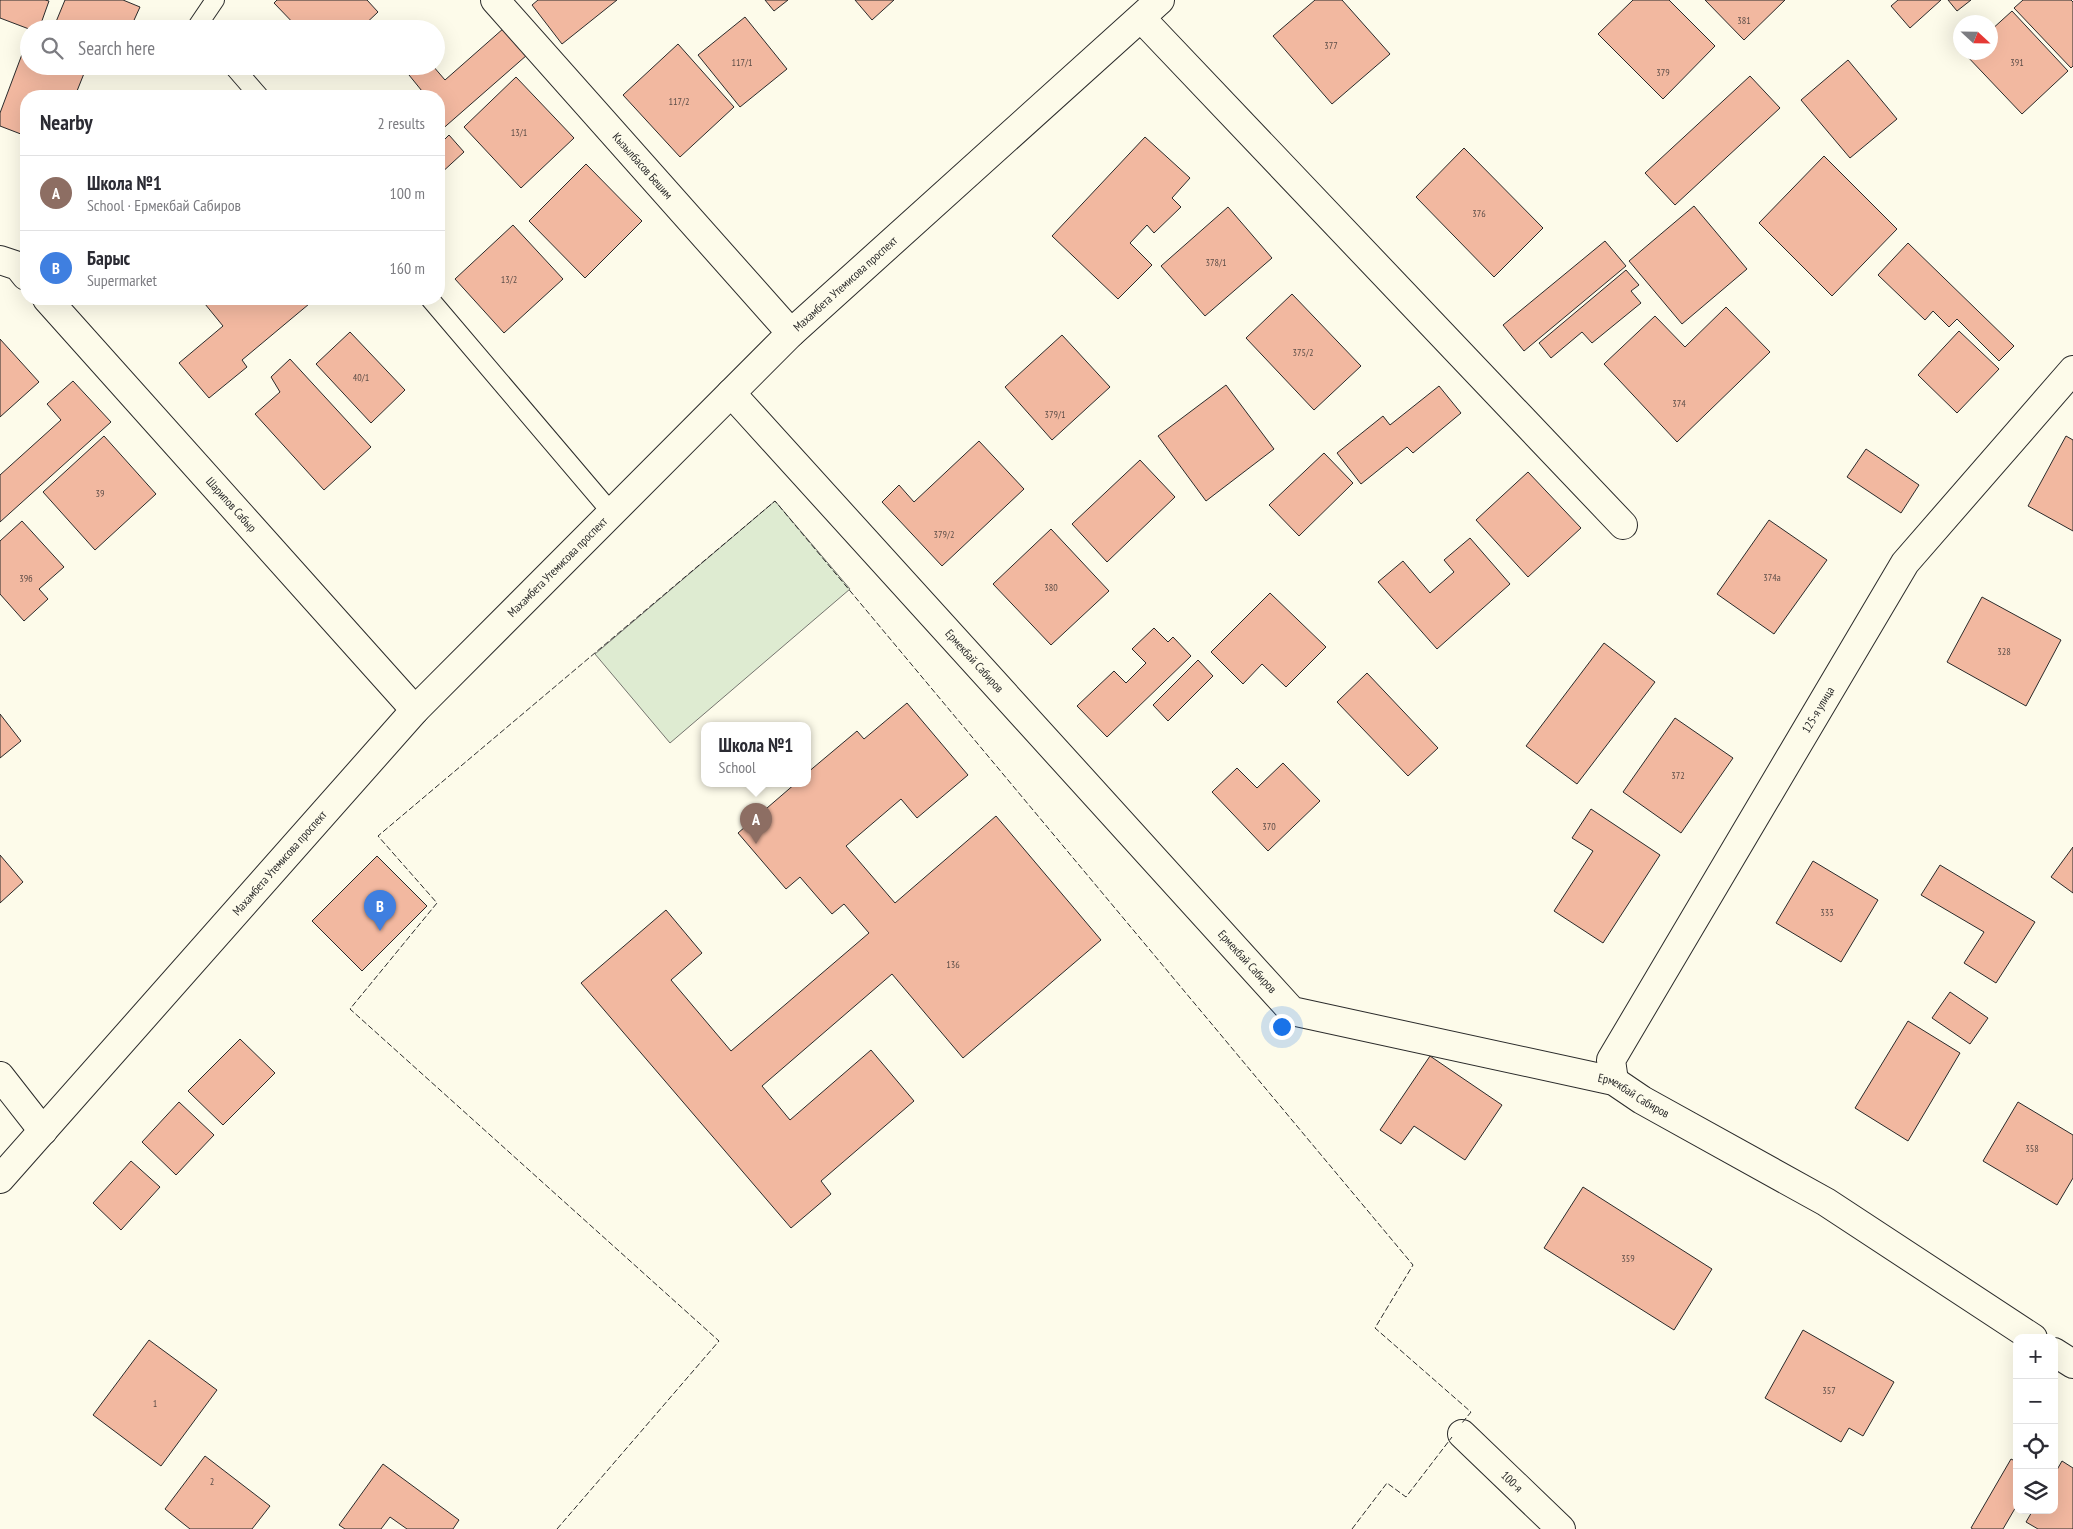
<!DOCTYPE html>
<meta charset="utf-8">
<style>
body{margin:0;font-family:"PT Sans Narrow",sans-serif;background:#f7f7f7;color:#2b2b33}
.controls{position:absolute;right:15px;bottom:15px;display:grid;overflow:hidden;border-radius:10px;box-shadow:0 5px 20px #0002}
.controls button{width:45px;height:45px;display:grid;place-items:center;padding:0;border:0;border-bottom:1px solid #e1e1e2;background:#fff;color:#2b2b33;font:25px sans-serif}
.compass{position:absolute;left:1953px;top:15px;width:45px;height:45px;border-radius:50%;background:#fff;box-shadow:0 5px 20px #0002;rotate:112deg}
.you{position:absolute;left:1281px;top:1026px;width:18px;height:18px;margin:-12px;border:4px solid #fff;border-radius:50%;background:#1a73e8;box-shadow:0 0 0 8px #1a73e833}
.badge{display:grid;place-items:center;width:32px;height:32px;border-radius:50%;background:#c62828;color:#fff;font-size:16px;font-weight:700}
.pin{position:absolute;translate:-50% -41px;filter:drop-shadow(0 1px 2px #0008)}
.pin::after{content:'';position:absolute;top:26px;width:18px;height:15px;background:inherit;clip-path:polygon(0 0,100% 0,50% 100%)}
.popup{position:absolute;left:701px;top:722px;width:110px;height:65px;box-sizing:border-box;display:grid;place-content:center;border-radius:10px;background:#fff;filter:drop-shadow(0 1px 4px #0005);font-size:16px;white-space:nowrap;color:#7c7c81}
.popup b{font-size:19px;color:#2b2b33}
.popup::after{content:'';position:absolute;left:50%;top:100%;margin-left:-10px;border:10px solid transparent;border-top-color:#fff}
.list{margin:0;padding:0;list-style:none}
h2{display:flex;justify-content:space-between;align-items:center;height:65px;margin:0;padding:0 20px;font-size:21px}
h2 small{font-size:16px;font-weight:400;color:#7c7c81}
.list li{display:grid;grid-template-columns:32px 1fr auto;gap:15px;align-items:center;box-sizing:border-box;height:75px;padding:0 20px;border-top:1px solid #e1e1e2}
.list b{display:block;font-size:19px;white-space:nowrap}
.list p{margin:0;font-size:16px;white-space:nowrap;color:#7c7c81}
.list em{font-size:16px;font-style:normal;color:#7c7c81}
.icon{flex:none;width:28px;height:28px;fill:none;stroke:currentColor;stroke-width:2;stroke-linecap:round;stroke-linejoin:round}
.map{position:relative;flex:none;width:2073px;height:1529px;overflow:hidden}
.search{position:absolute;background:#fff;box-shadow:0 5px 20px #0002;left:20px;top:20px;width:425px;height:55px;display:flex;align-items:center;gap:12px;box-sizing:border-box;padding:0 18px;border-radius:28px;color:#7c7c81;font-size:19px}
.panel{position:absolute;background:#fff;box-shadow:0 5px 20px #0002;left:20px;top:90px;width:425px;height:215px;border-radius:20px}
.map>svg:first-child{display:block}
.green{fill:#deebd1;stroke:#74746e}
.building{fill:#f2b8a0;stroke:#2b2b2b}
.lines{fill:none;stroke-linecap:round;stroke-linejoin:round}
.lane-casing{stroke:#2b2b2b;stroke-width:20}
.street-casing{stroke:#2b2b2b;stroke-width:30}
.secondary-casing{stroke:#2b2b2b;stroke-width:30}
.lane{stroke:#fdfbea;stroke-width:18}
.street{stroke:#fdfbea;stroke-width:28}
.secondary{stroke:#fdfbea;stroke-width:28}
.fence{stroke:#2b2b2b;stroke-width:1;stroke-dasharray:6 2.5;stroke-linecap:butt}
.labels{text-anchor:middle;stroke-width:4;stroke-linejoin:round;paint-order:stroke}
.number-label{font-size:10px;fill:#5d4e48}
.street-label{font-size:12px;fill:#2b2b2b;stroke:#fdfbea}
</style>
<div class="map">
<svg width="2073" height="1529" viewBox="0 0 2073 1529">
<rect width="100%" height="100%" fill="#fdfbea"/>
<!-- green -->
<path class="green" d="M775,501l75,88 -180,154 -75,-89z"/>
<!-- building -->
<g class="building">
<path d="M0,0h45l4,1 -10,28h-10l-29,-11z"/>
<path d="M65,0h58l17,7 -10,22h-77z"/>
<path d="M277,0h90l11,12 -18,17h-21l-6,-6 -6,6h-28l-25,-26z"/>
<path d="M538,0h79l-55,44 -30,-39z"/>
<path d="M765,0h23l-14,11z"/>
<path d="M855,0h39l-22,20z"/>
<path d="M1315,0h27l48,54 -58,50 -59,-68z"/>
<path d="M1633,0h36l46,46 -52,53 -65,-65z"/>
<path d="M1705,0h80l-41,40z"/>
<path d="M1898,0h43l-31,28 -19,-22z"/>
<path d="M1948,0h23l-14,11z"/>
<path d="M2023,0h48l2,2v64l-2,2 -57,-60z"/>
<path d="M2012,11l56,60 -46,43 -57,-60 25,-2v-21z"/>
<path d="M745,17l42,52 -47,38 -42,-52z"/>
<path d="M504,28l23,27 -88,77v-36h-13l-17,-21 10,-9h14l12,14z"/>
<path d="M27,41l2,1v24h58l-12,30h-49v40l-26,-10v-13z"/>
<path d="M678,44l56,63 -54,50 -57,-62z"/>
<path d="M1848,60l49,59 -47,39 -49,-58z"/>
<path d="M1750,76l30,32 -105,97 -30,-32z"/>
<path d="M516,77l58,61 -53,50 -57,-61z"/>
<path d="M449,135l15,17 -25,23v-30z"/>
<path d="M1145,137l45,41 -18,20 9,9 -27,26 -7,-8 -17,18 22,22 -34,34 -66,-63z"/>
<path d="M1464,148l79,80 -49,49 -78,-80z"/>
<path d="M1824,156l73,73 -65,67 -73,-73z"/>
<path d="M586,164l56,57 -57,57 -56,-57z"/>
<path d="M1694,206l53,63 -65,55 -53,-63z"/>
<path d="M1228,207l44,51 -67,58 -44,-50z"/>
<path d="M513,225l50,54 -59,54 -49,-54z"/>
<path d="M1605,241l21,25 -102,85 -21,-26z"/>
<path d="M1908,243l106,103 -15,15 -42,-42 -8,8 -16,-16 -8,9 -47,-45z"/>
<path d="M1626,270l13,15 -8,6 10,12 -49,40 -10,-11 -31,26 -12,-15z"/>
<path d="M1292,294l69,72 -47,44 -68,-72z"/>
<path d="M211,299h104l-73,61 5,7 -38,31 -30,-35 44,-37 -18,-22z"/>
<path d="M1726,307l44,45 -93,90 -73,-78 51,-48 30,31z"/>
<path d="M1959,331l40,38 -42,44 -39,-38z"/>
<path d="M350,332l55,58 -34,33 -55,-59z"/>
<path d="M1062,335l48,52 -58,53 -47,-53z"/>
<path d="M0,339l39,43 -39,35z"/>
<path d="M290,359l81,88 -47,43 -69,-76 25,-22 -9,-15z"/>
<path d="M73,381l38,41 -111,100v-47l61,-55 -14,-16z"/>
<path d="M1226,385l48,64 -68,52 -48,-65z"/>
<path d="M1439,386l22,27 -48,40 -6,-6 -46,37 -24,-31 46,-37 7,9z"/>
<path d="M104,436l52,58 -61,56 -52,-58z"/>
<path d="M2066,436l7,4v91l-45,-25z"/>
<path d="M979,441l45,48 -82,77 -60,-64 17,-17 15,17z"/>
<path d="M1866,449l53,36 -18,28 -54,-36z"/>
<path d="M1324,453l29,30 -54,53 -30,-31z"/>
<path d="M1140,460l35,37 -68,65 -35,-38z"/>
<path d="M1528,472l53,56 -53,49 -52,-57z"/>
<path d="M1769,520l58,40 -53,74 -57,-40z"/>
<path d="M22,521l42,46 -25,22 9,10 -24,22 -24,-27v-53z"/>
<path d="M1051,529l58,62 -58,54 -58,-61z"/>
<path d="M1470,538l40,46 -73,65 -59,-67 25,-21 27,32 24,-21 -10,-12z"/>
<path d="M1270,593l56,54 -40,40 -24,-23 -19,20 -32,-32z"/>
<path d="M1982,597l79,43 -35,66 -79,-44z"/>
<path d="M1154,628l14,14 5,-5 18,19 -84,81 -30,-31 37,-35 12,12 20,-20 -14,-14z"/>
<path d="M1604,643l51,39 -78,102 -51,-38z"/>
<path d="M1198,660l15,16 -45,45 -15,-16z"/>
<path d="M1367,673l71,75 -30,28 -71,-74z"/>
<path d="M907,703l61,72 -51,43 -16,-19 -55,47 49,57 101,-87 105,124 -138,118 -71,-84 -130,112 28,34 81,-70 43,51 -93,80 10,13 -40,34 -210,-245 85,-73 36,43 -31,27 60,71 138,-118 -25,-29 -12,10 -32,-37 -14,12 -48,-56 58,-50h11v-10l50,-42 7,8z"/>
<path d="M0,714l21,27 -21,17z"/>
<path d="M1675,718l58,40 -52,75 -58,-41z"/>
<path d="M1283,763l37,38 -52,50 -56,-59 25,-24 20,20z"/>
<path d="M1591,809l69,46 -57,88 -49,-32 39,-60 -21,-13z"/>
<path d="M2073,847v46l-22,-16z"/>
<path d="M0,855l23,27 -23,21z"/>
<path d="M377,856l50,50 -65,65 -50,-50z"/>
<path d="M1813,861l65,39 -37,62 -65,-39z"/>
<path d="M1940,865l95,57 -39,61 -32,-20 20,-31 -63,-37z"/>
<path d="M1950,992l38,26 -18,26 -38,-26z"/>
<path d="M1908,1021l52,32 -52,88 -53,-33z"/>
<path d="M240,1039l35,34 -52,52 -35,-34z"/>
<path d="M1430,1056l72,49 -37,55 -51,-34 -13,18 -21,-14z"/>
<path d="M179,1102l35,33 -38,40 -34,-33z"/>
<path d="M2018,1102l55,33v43l-16,27 -74,-44z"/>
<path d="M131,1161l29,26 -39,43 -28,-27z"/>
<path d="M1583,1187l129,82 -38,61 -130,-82z"/>
<path d="M1803,1330l91,52 -31,54 -14,-8 -8,14 -76,-44z"/>
<path d="M149,1340l68,50 -56,76 -68,-51z"/>
<path d="M205,1456l65,50 -18,23h-62l-25,-20z"/>
<path d="M2011,1459l6,3v43l-14,24h-30l-2,-1z"/>
<path d="M2062,1461l11,7v61h-35l-12,-7 7,-12h21v-35z"/>
<path d="M383,1464l76,56 -6,9h-46l-17,-12 -9,12h-36l-6,-4z"/>
</g>
<g class="lines">
<defs>
<g id="lane">
<path d="M202,29l-4,-4 17,-25"/>
<path d="M233,66l26,30"/>
<path d="M430,299l181,213"/>
</g>
<g id="street">
<path id="s1" d="M495,0l296,333"/>
<path d="M1141,18l482,507"/>
<path d="M0,260l18,6 8,10"/>
<path id="s2" d="M47,299l368,411"/>
<path id="s3" d="M731,393l561,618 322,70 28,19 184,102 207,136"/>
<path d="M0,1076l43,55"/>
<path id="s4" d="M1614,1081l-3,-21 294,-497 168,-193"/>
<path d="M2054,1352l19,12"/>
<path id="s5" d="M1462,1434l99,95"/>
</g>
<g id="secondary">
<path id="s6" d="M0,1179l415,-469 376,-377 369,-333"/>
</g>
</defs>
<!-- lane casing -->
<use href="#lane" class="lane-casing"/>
<!-- street casing -->
<use href="#street" class="street-casing"/>
<!-- secondary casing -->
<use href="#secondary" class="secondary-casing"/>
<!-- lane -->
<use href="#lane" class="lane"/>
<!-- street -->
<use href="#street" class="street"/>
<!-- secondary -->
<use href="#secondary" class="secondary"/>
<!-- fence -->
<g class="fence">
<path d="M557,1529l162,-188 -369,-332 87,-106 -59,-67 397,-335 638,764 -38,63 96,84 -9,11"/>
<path d="M1352,1529l35,-46 19,14 46,-60"/>
</g>
</g>
<g class="labels">
<!-- number labels -->
<g class="number-label">
<text x="1744" y="24">381</text>
<text x="1331" y="49">377</text>
<text x="742" y="66">117/1</text>
<text x="2017" y="66">391</text>
<text x="1663" y="76">379</text>
<text x="679" y="105">117/2</text>
<text x="519" y="136">13/1</text>
<text x="1479" y="217">376</text>
<text x="1216" y="266">378/1</text>
<text x="509" y="283">13/2</text>
<text x="1303" y="356">375/2</text>
<text x="361" y="381">40/1</text>
<text x="1679" y="407">374</text>
<text x="1055" y="418">379/1</text>
<text x="100" y="497">39</text>
<text x="944" y="538">379/2</text>
<text x="1772" y="581">374а</text>
<text x="26" y="582">39б</text>
<text x="1051" y="591">380</text>
<text x="2004" y="655">328</text>
<text x="1678" y="779">372</text>
<text x="1269" y="830">370</text>
<text x="1827" y="916">333</text>
<text x="953" y="968">136</text>
<text x="2032" y="1152">358</text>
<text x="1628" y="1262">359</text>
<text x="1829" y="1394">357</text>
<text x="155" y="1407">1</text>
<text x="212" y="1485">2</text>
</g>
<!-- street labels -->
<g class="street-label">
<text dy="4" stroke="none"><textPath href="#s1" startOffset="222">Кызылбасов Бешим</textPath></text>
<text dy="4" stroke="none"><textPath href="#s6" startOffset="1232">Махамбета Утемисова проспект</textPath></text>
<text dy="4" stroke="none"><textPath href="#s2" startOffset="276">Шарипов Сабыр</textPath></text>
<text dy="4" stroke="none"><textPath href="#s6" startOffset="828">Махамбета Утемисова проспект</textPath></text>
<text dy="4" stroke="none"><textPath href="#s3" startOffset="362">Ермекбай Сабиров</textPath></text>
<text dy="4" stroke="none"><textPath href="#s4" startOffset="428">125-я улица</textPath></text>
<text dy="4" stroke="none"><textPath href="#s6" startOffset="422">Махамбета Утемисова проспект</textPath></text>
<text dy="4" stroke="none"><textPath href="#s3" startOffset="768">Ермекбай Сабиров</textPath></text>
<text dy="4" stroke="none"><textPath href="#s3" startOffset="1188">Ермекбай Сабиров</textPath></text>
<text dy="4" stroke="none"><textPath href="#s5" startOffset="69">100-я</textPath></text>
</g>
</g>
</svg>
<div class="controls">
<button>+</button>
<button>−</button>
<button><svg class="icon" aria-label="locate" viewBox="0 0 24 24"><circle cx="12" cy="12" r="6"/><path d="M12 2v4M12 18v4M2 12h4M18 12h4"/></svg></button>
<button><svg class="icon" aria-label="layers" viewBox="0 0 24 24"><path d="M12 4l9 5-9 5-9-5zM3 14l9 5 9-5"/></svg></button>
</div>
<svg class="compass" viewBox="-18 -18 36 36"><path d="M0-13l5 13h-10z" fill="#e53935"/><path d="M0 13l5-13h-10z" fill="#7c7c81"/></svg>
<div class="you"></div>
<div class="pin badge" style="left:756px;top:844px;background:#8d6e63">A</div>
<div class="popup"><b>Школа №1</b>School</div>
<div class="pin badge" style="left:380px;top:931px;background:#3f7fe0">B</div>
<div class="search"><svg class="icon" aria-label="search" viewBox="0 0 24 24"><circle cx="10" cy="10" r="6"/><path d="M15 15l6 6"/></svg>Search here</div>
<section class="panel">
<h2>Nearby<small>2 results</small></h2>
<ul class="list">
<li><span class="badge" style="background:#8d6e63">A</span><div><b>Школа №1</b><p>School · Ермекбай Сабиров</p></div><em>100 m</em></li>
<li><span class="badge" style="background:#3f7fe0">B</span><div><b>Барыс</b><p>Supermarket</p></div><em>160 m</em></li>
</ul>
</section>
</div>
